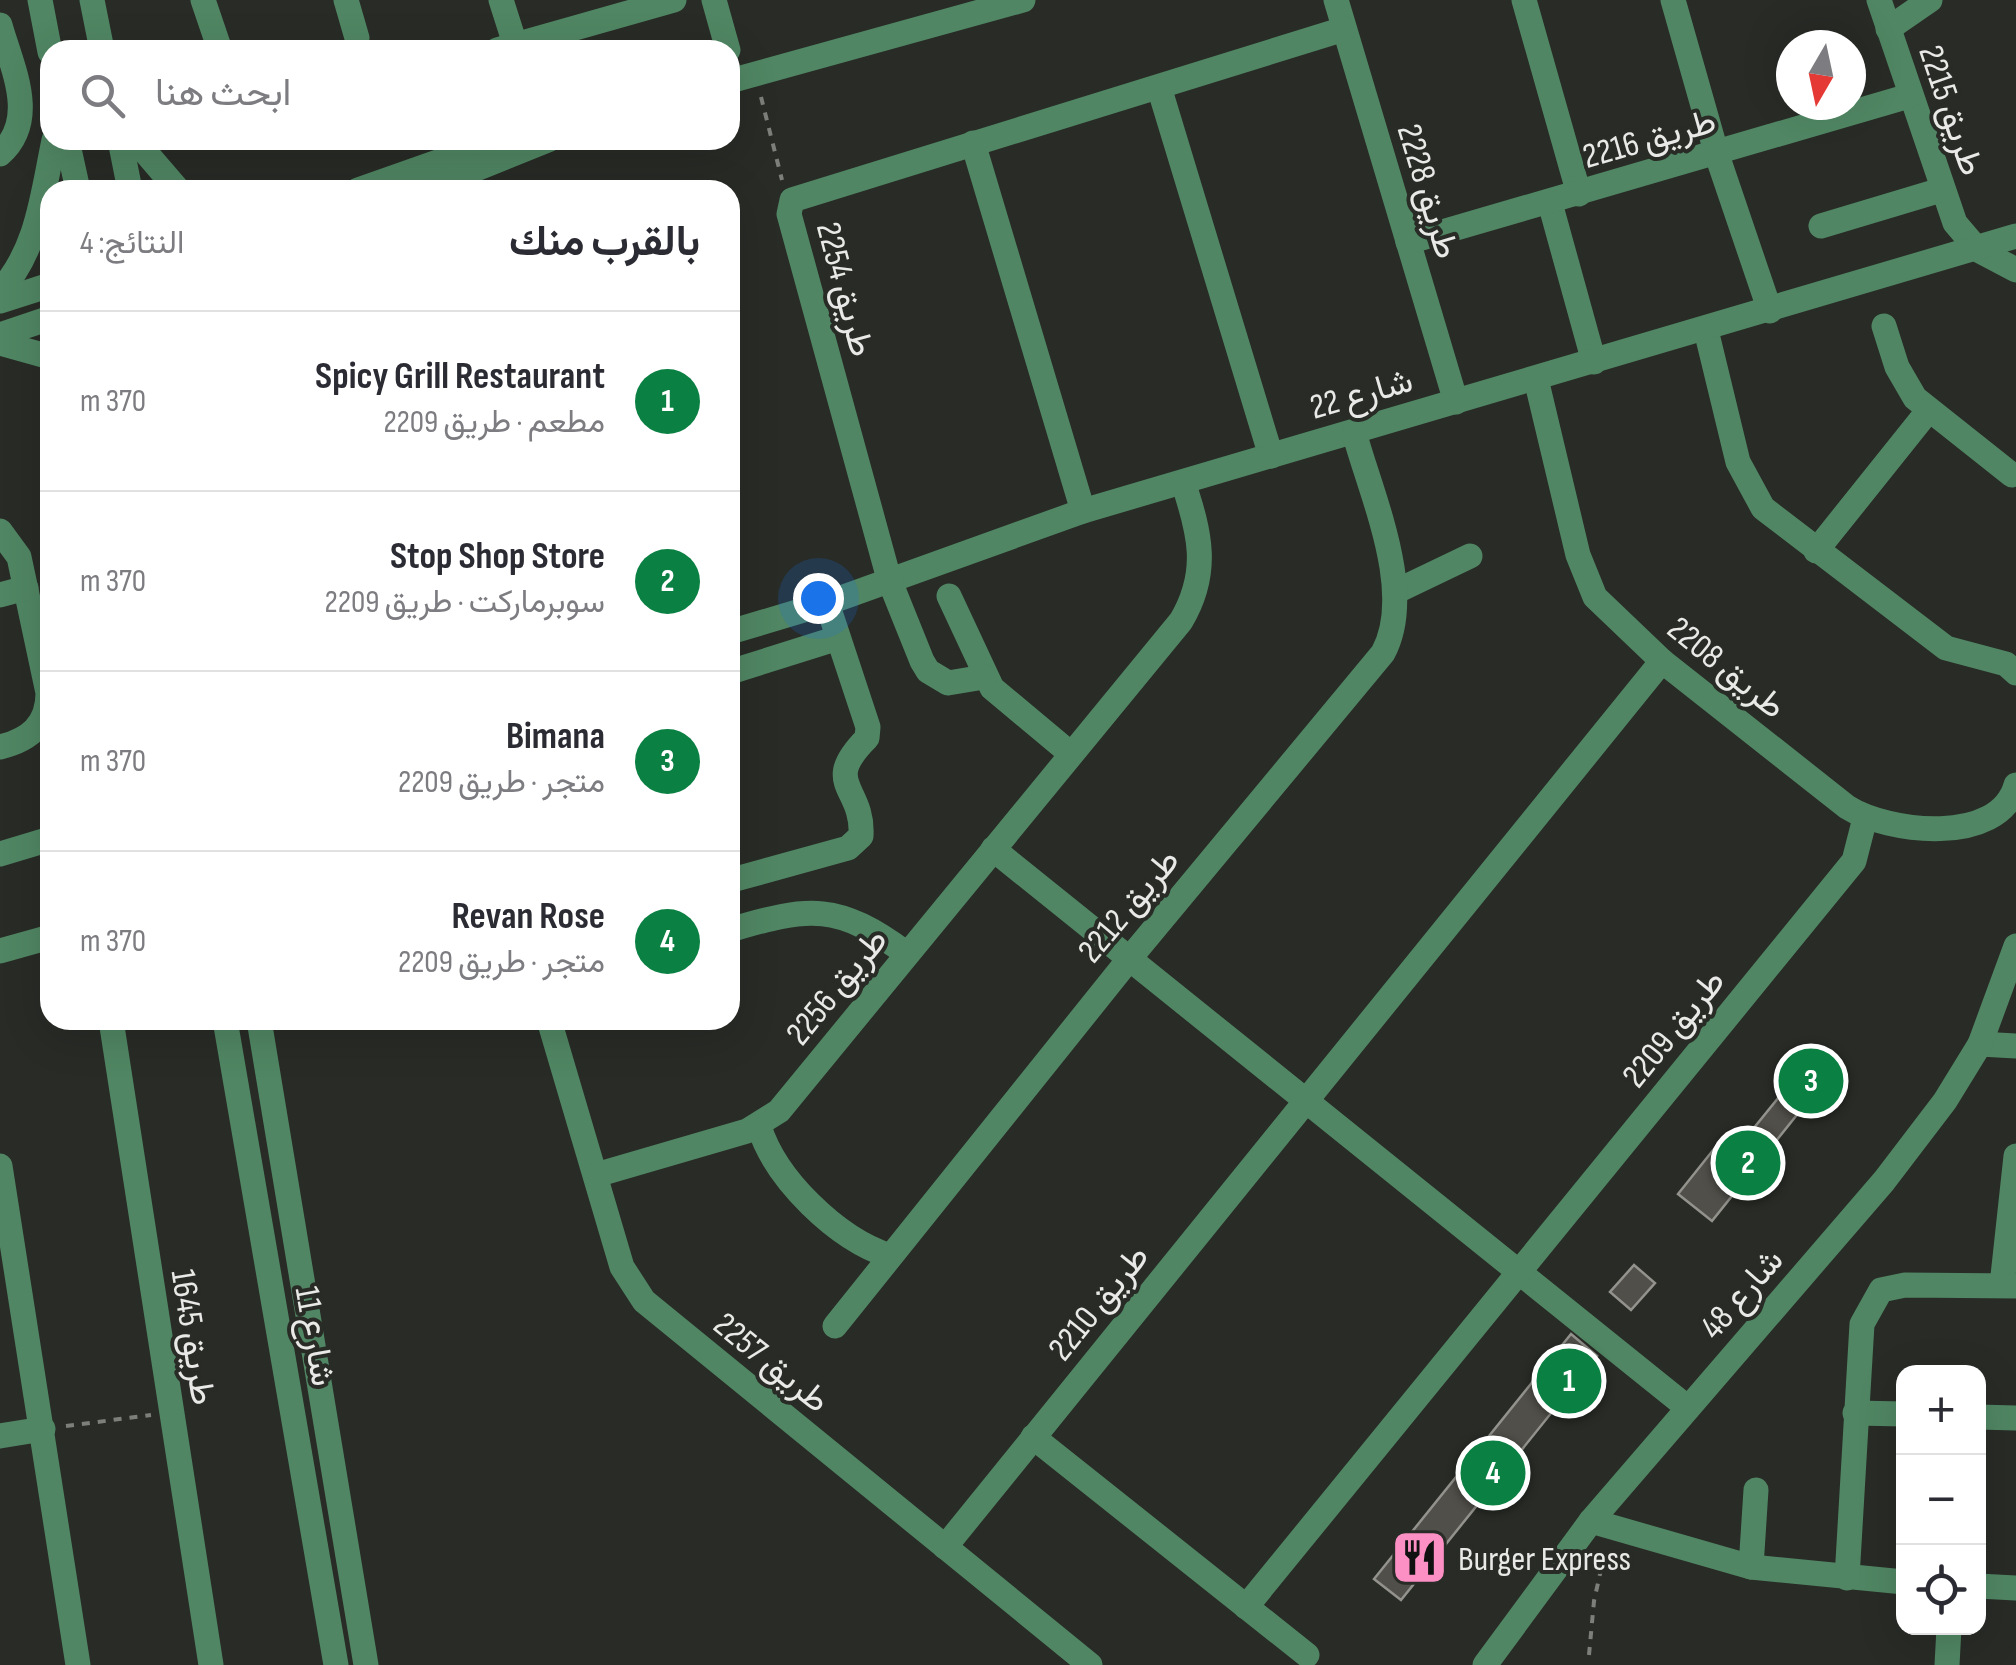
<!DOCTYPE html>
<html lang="ar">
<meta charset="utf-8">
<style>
body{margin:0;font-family:"Sofia Sans Condensed",Vazirmatn,sans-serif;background:#f7f7f7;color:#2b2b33;direction:rtl}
.controls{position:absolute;right:30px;bottom:30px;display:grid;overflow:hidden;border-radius:20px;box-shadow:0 10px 40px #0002}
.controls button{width:90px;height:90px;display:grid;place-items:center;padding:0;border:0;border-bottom:2px solid #e1e1e2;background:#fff;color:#2b2b33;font:50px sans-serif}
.compass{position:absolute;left:1776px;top:30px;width:90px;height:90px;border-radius:50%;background:#fff;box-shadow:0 10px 40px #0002;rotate:189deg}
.you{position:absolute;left:818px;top:598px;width:35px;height:35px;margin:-25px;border:8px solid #fff;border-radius:50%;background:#1a73e8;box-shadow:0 0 0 15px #1a73e833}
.badge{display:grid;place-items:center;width:65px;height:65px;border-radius:50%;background:#0b8043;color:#fff;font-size:32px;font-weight:700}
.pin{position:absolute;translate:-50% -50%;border:5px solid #fff;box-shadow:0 2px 10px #0006}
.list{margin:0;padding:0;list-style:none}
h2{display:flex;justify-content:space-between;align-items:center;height:130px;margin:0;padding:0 40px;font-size:42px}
h2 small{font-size:32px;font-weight:400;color:#7c7c81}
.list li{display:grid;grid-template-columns:65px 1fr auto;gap:30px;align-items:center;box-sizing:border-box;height:180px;padding:0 40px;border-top:2px solid #e1e1e2}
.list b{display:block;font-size:38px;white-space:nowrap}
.list p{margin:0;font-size:32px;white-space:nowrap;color:#7c7c81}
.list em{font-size:32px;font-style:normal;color:#7c7c81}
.icon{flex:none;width:55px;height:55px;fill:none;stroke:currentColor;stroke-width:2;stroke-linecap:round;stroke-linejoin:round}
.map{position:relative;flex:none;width:2016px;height:1665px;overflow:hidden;direction:ltr}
.search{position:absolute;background:#fff;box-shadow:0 10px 40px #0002;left:40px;top:40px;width:700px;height:110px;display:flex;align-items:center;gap:25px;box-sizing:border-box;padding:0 35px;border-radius:30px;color:#7c7c81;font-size:38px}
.panel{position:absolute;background:#fff;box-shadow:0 10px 40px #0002;left:40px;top:180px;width:700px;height:850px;border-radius:30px;direction:rtl}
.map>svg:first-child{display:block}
.building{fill:#504f49;stroke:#93928c;stroke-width:2.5}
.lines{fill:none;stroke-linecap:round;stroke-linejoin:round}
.path{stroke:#7d7f7b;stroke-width:4;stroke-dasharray:8 8;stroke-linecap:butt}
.minor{stroke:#508663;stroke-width:25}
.labels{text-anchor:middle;stroke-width:8;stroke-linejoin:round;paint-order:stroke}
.street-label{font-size:35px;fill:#e9eae7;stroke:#282b26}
.poi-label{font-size:35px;fill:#e9eae7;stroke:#282b26;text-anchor:start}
</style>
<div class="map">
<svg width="2016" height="1665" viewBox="0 0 2016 1665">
<rect width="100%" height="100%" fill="#282b26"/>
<!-- building -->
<g class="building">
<path d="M1805,1065l19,16 -112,140 -34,-27 48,-60 14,11z"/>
<path d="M1634,1265l21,18 -24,27 -21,-18z"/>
<path d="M1571,1334l26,22 -196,244 -27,-21z"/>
</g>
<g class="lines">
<!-- path -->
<g class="path">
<path d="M761,97l21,83"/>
<path d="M66,1426l85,-11"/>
<path d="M1589,1655l5,-54 12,-54"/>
</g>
<!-- minor -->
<g class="minor">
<path d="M40,0l10,52"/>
<path d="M92,0l10,50"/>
<path d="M203,0l17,50"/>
<path d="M346,0l11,38"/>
<path d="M501,0l14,44"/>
<path d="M714,0l14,50"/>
<path d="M1336,0l120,402"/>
<path d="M1524,0l55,194"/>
<path d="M1673,0l44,155 53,156"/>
<path d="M1879,0l76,223 23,27 38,20"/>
<path d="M0,25c12,43 39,94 0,129"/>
<path d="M1888,29l42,-29"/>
<path d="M497,50l177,-50"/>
<path d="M730,81l293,-81"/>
<path d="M1159,87l112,369"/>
<path d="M67,140l11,50"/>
<path d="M120,140l10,50"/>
<path d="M135,140l43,50"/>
<path d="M973,143l110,368"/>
<path d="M358,190l142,-50"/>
<path d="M424,190l124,-50"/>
<path d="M1550,203l44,159"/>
<path d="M1821,226l120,-36"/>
<path d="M1408,242l501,-146"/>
<path d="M0,291c38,-41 43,-99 54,-151"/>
<path d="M0,301l50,-16"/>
<path d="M1884,326l13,41 18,31 97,77"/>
<path d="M1706,330l32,132 25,46 183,140 60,16 10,9"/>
<path d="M0,335l50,-17"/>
<path d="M0,343l50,14"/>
<path d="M1536,379l42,176 17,42 67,64 185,146c41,26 152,39 169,-22"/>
<path d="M0,531l19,26 29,136c0,32 -19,47 -48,54"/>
<path d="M1816,551l112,-140"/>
<path d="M1397,591l73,-35"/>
<path d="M0,595l26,-7"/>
<path d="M949,596l43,92 79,66"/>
<path d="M730,632l97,-29 256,-92 933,-275"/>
<path d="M730,672l108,-34"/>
<path d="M984,677l-36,6 -20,-12 -6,-10 -33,-82 -100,-365 3,-14 552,-171"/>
<path d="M993,849l695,559"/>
<path d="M0,854l50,-15"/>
<path d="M732,880l116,-32 13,-12c3,-50 -41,-51 6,-98l1,-11 -41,-124"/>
<path d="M730,930c80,-24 108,-27 177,24"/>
<path d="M0,951l50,-14"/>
<path d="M111,1020l100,645"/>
<path d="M225,1020l111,645"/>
<path d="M259,1020l107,645"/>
<path d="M549,1020l73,247 22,34 446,364"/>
<path d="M1980,1044l36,2"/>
<path d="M759,1126c16,53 78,113 131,130"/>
<path d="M0,1166l78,499"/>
<path d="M596,1175l151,-44 32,-20 402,-490c29,-49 19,-88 2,-139"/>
<path d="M2002,1285l14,-129"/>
<path d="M835,1326l295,-368 253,-305c33,-61 -12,-158 -29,-221"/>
<path d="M1855,1413l49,1"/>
<path d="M1978,1417l38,1"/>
<path d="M0,1436l43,-7"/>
<path d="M1033,1437l274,218"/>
<path d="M1591,1521l160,46 153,15"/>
<path d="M945,1547l717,-886"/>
<path d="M1751,1567l5,-77"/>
<path d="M1847,1578l15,-254 19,-34 24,-5 111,1"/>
<path d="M1978,1586l38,2"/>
<path d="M1246,1607l608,-746 11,-43"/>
<path d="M1485,1665l106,-144 293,-340 61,-80 35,-57 36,-98"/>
<path d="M1947,1665l2,-37"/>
</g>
</g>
<!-- icons -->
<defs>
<symbol id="restaurant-square" viewBox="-11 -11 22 22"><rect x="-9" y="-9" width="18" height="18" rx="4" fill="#fc8fc3" stroke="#282b26"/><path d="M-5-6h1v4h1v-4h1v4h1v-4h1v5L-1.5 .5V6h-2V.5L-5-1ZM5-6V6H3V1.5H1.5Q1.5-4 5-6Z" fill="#111"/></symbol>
</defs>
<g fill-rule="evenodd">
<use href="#restaurant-square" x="1388" y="1526" width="63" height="63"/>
</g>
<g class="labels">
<!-- street labels -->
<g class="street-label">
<text transform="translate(1952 110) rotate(71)" y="12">طريق 2215</text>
<text transform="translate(1649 138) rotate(-16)" y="12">طريق 2216</text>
<text transform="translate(1429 191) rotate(73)" y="12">طريق 2228</text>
<text transform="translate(846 289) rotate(75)" y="12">طريق 2254</text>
<text transform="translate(1361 393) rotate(-16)" y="12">شارع 22</text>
<text transform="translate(1727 667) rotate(39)" y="12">طريق 2208</text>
<text transform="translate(1128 905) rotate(-50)" y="12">طريق 2212</text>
<text transform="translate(836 986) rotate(-51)" y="12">طريق 2256</text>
<text transform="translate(1673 1028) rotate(-51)" y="12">طريق 2209</text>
<text transform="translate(1741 1293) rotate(-49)" y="12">شارع 48</text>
<text transform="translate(1098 1302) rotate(-51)" y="12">طريق 2210</text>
<text transform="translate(316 1336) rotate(80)" y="12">شارع 11</text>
<text transform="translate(194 1337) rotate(81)" y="12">طريق 1645</text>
<text transform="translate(772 1362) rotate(39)" y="12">طريق 2257</text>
</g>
<!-- poi labels -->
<g class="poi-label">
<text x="1458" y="1570">Burger Express</text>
</g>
</g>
</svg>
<div class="controls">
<button>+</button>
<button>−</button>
<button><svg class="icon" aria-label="locate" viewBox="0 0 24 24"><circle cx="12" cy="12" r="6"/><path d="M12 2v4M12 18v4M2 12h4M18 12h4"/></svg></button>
</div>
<svg class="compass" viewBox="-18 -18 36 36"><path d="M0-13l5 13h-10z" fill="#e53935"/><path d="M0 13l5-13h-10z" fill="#7c7c81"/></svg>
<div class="you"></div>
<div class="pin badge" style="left:1569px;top:1381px">1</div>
<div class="pin badge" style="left:1748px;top:1163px">2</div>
<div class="pin badge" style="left:1811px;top:1081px">3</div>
<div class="pin badge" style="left:1493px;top:1473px">4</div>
<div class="search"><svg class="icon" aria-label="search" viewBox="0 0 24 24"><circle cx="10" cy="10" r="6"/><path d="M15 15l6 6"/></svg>ابحث هنا</div>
<section class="panel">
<h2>بالقرب منك<small>النتائج: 4</small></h2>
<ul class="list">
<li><span class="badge">1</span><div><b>Spicy Grill Restaurant</b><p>مطعم · طريق 2209</p></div><em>370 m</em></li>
<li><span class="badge">2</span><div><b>Stop Shop Store</b><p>سوبرماركت · طريق 2209</p></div><em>370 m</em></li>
<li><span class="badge">3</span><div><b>Bimana</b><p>متجر · طريق 2209</p></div><em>370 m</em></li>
<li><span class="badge">4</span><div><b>Revan Rose</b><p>متجر · طريق 2209</p></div><em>370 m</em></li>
</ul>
</section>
</div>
